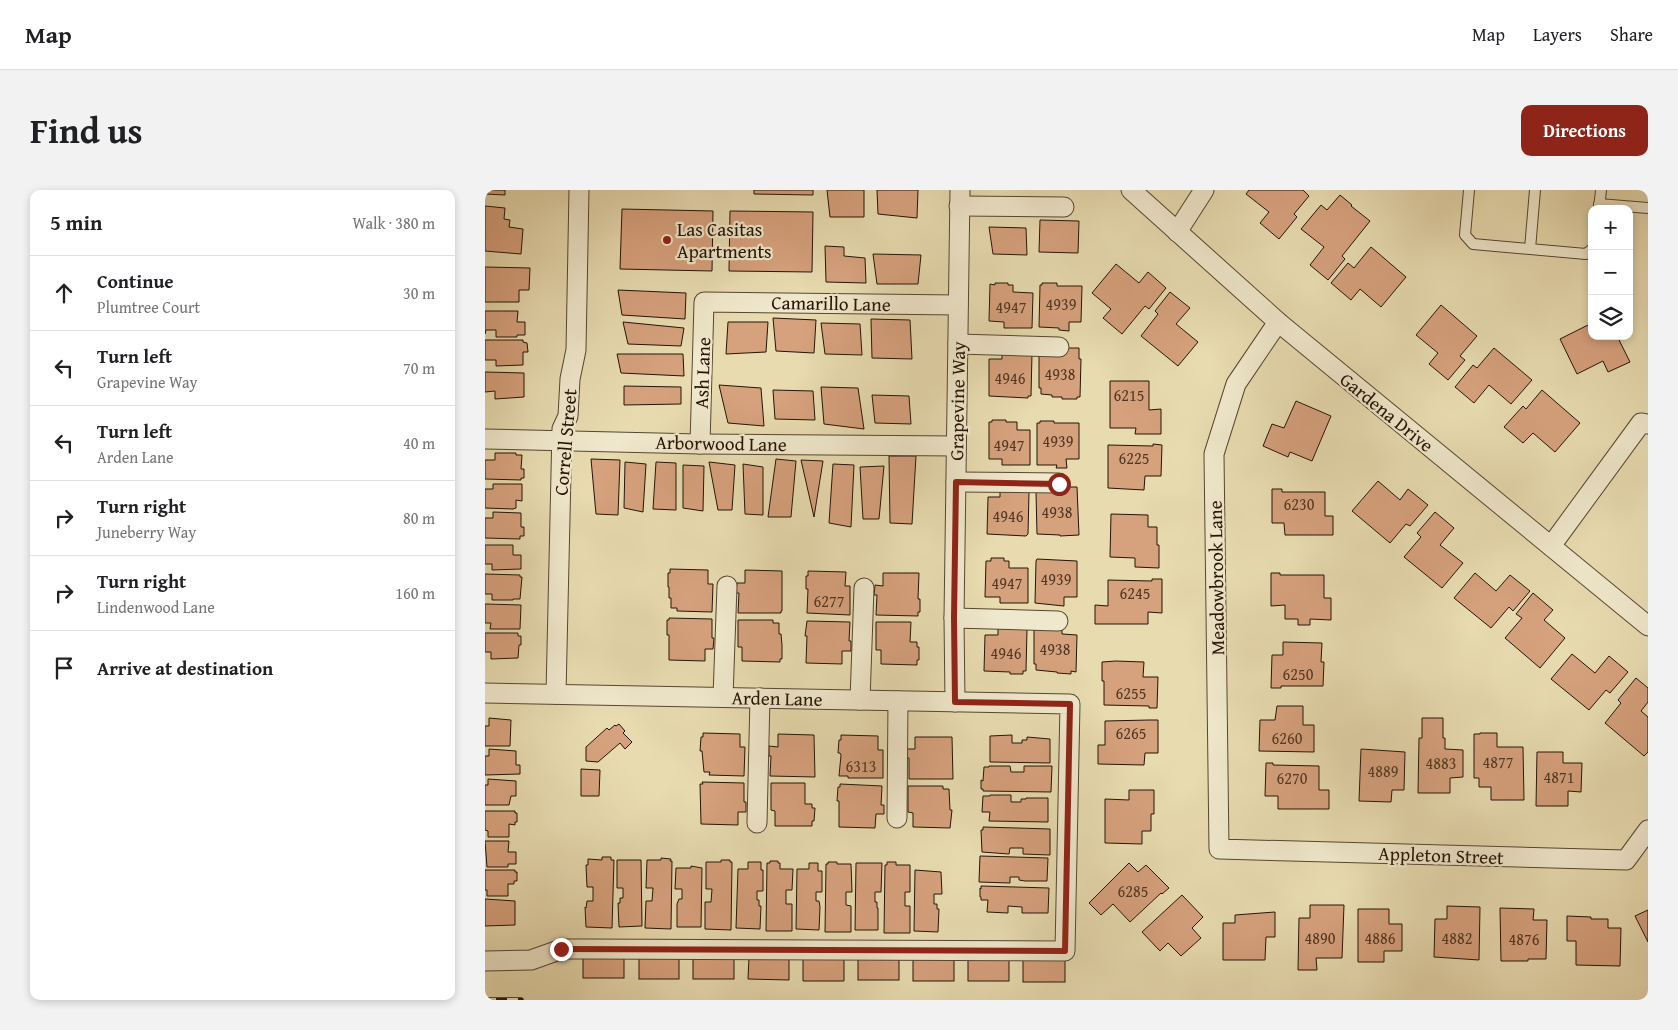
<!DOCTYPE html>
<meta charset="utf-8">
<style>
body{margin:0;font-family:"Gentium Book Plus",serif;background:#f2f2f2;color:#202124}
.controls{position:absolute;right:15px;top:15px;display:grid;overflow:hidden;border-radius:10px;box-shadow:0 2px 8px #0003}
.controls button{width:45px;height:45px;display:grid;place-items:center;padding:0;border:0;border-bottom:1px solid #e0e0e0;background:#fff;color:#202124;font:25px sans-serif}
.stop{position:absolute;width:15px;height:15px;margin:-11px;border:4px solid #8f2418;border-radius:50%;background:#fff}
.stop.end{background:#8f2418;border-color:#fff;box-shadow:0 1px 5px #0008}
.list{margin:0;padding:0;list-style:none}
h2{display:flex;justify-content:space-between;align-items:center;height:65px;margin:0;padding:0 20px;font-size:21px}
h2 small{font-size:16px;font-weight:400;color:#757577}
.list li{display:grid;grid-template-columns:32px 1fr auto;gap:15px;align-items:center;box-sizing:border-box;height:75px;padding:0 20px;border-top:1px solid #e0e0e0}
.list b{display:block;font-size:19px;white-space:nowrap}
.list p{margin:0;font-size:16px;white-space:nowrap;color:#757577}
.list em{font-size:16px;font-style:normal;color:#757577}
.icon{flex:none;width:28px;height:28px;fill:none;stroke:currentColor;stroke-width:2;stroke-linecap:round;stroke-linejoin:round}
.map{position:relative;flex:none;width:1163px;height:810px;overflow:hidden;border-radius:10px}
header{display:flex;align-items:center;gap:30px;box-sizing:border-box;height:70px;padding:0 25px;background:#fff;border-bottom:1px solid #e0e0e0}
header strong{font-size:24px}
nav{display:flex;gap:28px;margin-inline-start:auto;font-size:18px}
.intro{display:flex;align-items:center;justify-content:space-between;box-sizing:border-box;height:120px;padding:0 30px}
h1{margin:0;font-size:35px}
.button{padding:12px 22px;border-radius:10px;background:#8f2418;color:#fff;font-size:18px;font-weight:700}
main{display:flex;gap:30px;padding:0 30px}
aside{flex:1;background:#fff;border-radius:10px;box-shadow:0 2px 8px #0003}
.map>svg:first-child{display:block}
.building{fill:#d6a17d;stroke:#251407}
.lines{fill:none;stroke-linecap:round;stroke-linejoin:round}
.service-casing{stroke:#564631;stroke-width:12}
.minor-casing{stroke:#564631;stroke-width:21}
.service{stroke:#f0e8cc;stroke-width:10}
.minor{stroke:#f0e8cc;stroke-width:19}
.rail-casing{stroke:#251407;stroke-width:5.5}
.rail{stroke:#f0e8cc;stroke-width:4;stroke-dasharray:11;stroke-linecap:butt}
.route{stroke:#8f2418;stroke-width:6}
.poi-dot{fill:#8f2418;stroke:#f0e8cc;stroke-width:2}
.labels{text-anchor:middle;stroke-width:4.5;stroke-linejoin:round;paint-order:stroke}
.number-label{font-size:16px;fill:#513724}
.poi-label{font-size:19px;fill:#251407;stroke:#f0e8cc;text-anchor:start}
.street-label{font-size:19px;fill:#251407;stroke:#f0e8cc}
</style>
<header>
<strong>Map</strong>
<nav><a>Map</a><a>Layers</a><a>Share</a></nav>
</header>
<div class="intro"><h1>Find us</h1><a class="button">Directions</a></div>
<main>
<aside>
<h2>5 min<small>Walk · 380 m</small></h2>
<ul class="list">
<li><svg class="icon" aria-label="ahead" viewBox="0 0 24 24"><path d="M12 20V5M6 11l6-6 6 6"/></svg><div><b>Continue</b><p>Plumtree Court</p></div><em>30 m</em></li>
<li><svg class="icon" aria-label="left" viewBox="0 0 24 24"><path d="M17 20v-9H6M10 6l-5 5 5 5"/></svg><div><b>Turn left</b><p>Grapevine Way</p></div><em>70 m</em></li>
<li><svg class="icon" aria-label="left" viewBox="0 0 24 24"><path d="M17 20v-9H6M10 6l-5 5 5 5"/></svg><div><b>Turn left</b><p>Arden Lane</p></div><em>40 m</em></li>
<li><svg class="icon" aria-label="right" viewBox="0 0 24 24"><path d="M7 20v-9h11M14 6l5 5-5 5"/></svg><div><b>Turn right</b><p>Juneberry Way</p></div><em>80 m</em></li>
<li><svg class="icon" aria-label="right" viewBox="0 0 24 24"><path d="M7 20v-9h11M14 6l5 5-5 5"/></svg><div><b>Turn right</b><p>Lindenwood Lane</p></div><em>160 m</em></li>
<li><svg class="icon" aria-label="arrive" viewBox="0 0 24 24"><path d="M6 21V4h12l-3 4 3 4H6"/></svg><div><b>Arrive at destination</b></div></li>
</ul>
</aside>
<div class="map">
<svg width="1163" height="810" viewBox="0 0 1163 810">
<rect width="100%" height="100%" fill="#e8dbb0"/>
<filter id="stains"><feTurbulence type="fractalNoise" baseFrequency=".004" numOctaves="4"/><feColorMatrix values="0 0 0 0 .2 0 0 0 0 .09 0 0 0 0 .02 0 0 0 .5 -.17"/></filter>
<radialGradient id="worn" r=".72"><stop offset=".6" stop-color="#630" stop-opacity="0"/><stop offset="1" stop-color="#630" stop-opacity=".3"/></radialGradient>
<!-- building -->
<g class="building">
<path d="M0,0h20v5l-20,-1z"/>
<path d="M269,0h59v5l-59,-1z"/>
<path d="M342,0h37v27h-34z"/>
<path d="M392,0h41l-1,28 -39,-4z"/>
<path d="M764,0h54l6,6 -15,18 3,3 -18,22 -19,-16 9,-11 -23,-18z"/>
<path d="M855,5l12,10 -1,1 19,15 -28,35 3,3 -17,21 -18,-15 14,-18 -23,-18 20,-24 6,5z"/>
<path d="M0,16l20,2 -1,11 6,1 -1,7 14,2 -2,25 -36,-3z"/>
<path d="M137,19l91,2 -1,60 -92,-2z"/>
<path d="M245,21l83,1 -1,60 -83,-1z"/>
<path d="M555,30l39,1 -1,32 -39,-1z"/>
<path d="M504,37l37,1 1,27 -34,-1z"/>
<path d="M340,56l19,1v9l21,2 1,25 -40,-1z"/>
<path d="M886,57l35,30 -25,30 -21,-18 -9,11 -20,-17 17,-20 6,5z"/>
<path d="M388,64l48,1 -3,29h-41z"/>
<path d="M631,74l23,19 9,-11 18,16 -17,21 -4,-3 -23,28 -19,-16 8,-9 -19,-16z"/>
<path d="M0,77l45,1 -1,22h-10v12h-34z"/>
<path d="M510,93h13v2h5v7l20,1 -1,35h-28v-6l-15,-1 1,-37 5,1z"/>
<path d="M557,93h15v3h25l-1,36h-12v9l-10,-1v-2l-20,-1 1,-42h2z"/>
<path d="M133,100l68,3 -1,26 -63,-4z"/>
<path d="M685,102l20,16 -14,16 22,18 -20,24 -37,-30 17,-22 -3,-3z"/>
<path d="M956,115l36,31 -17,20 5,4 -17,20 -19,-16 9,-11 -22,-18z"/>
<path d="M0,121h33l-1,11h8v13h-8v2h-21v-7h-10l-1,4z"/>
<path d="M288,128l43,2 -2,33 -38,-2z"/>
<path d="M386,129l39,1 2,39 -40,-1z"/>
<path d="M138,132l61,6 -3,18 -53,-2z"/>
<path d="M243,132h40l-2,30 -40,2z"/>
<path d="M336,133l39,1 2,31 -37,-1z"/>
<path d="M1107,133v13h35l-8,4 11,22 -22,10 -5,-11 -26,13 -17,-35z"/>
<path d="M0,150h38v2l4,1 1,9h-5v13l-27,1v-6h-11z"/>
<path d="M580,158h14v11h2l-1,38h-3v2h-15v-2h-10v-2l-11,-1v-6h-2v-34l26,1z"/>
<path d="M1009,158l38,32 -21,24 -22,-19 -15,18 -19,-16 18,-22 4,3z"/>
<path d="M517,161l30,2 -1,43h-3v2l-39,-2v-37h13z"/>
<path d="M132,164h66l1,22 -63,-3z"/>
<path d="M0,182l39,1v24l-29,2v-8l-10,1z"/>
<path d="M625,191h39v29l12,-1v25h-26l1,-6h-26z"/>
<path d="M234,195l42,3 3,38 -36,-3z"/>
<path d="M139,196l57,1v17l-57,1z"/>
<path d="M336,197l37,1 6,41 -40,-5z"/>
<path d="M288,200l40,1 2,29 -40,-1z"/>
<path d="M1057,200l38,33 -25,29 -22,-19 -10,10 -19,-16 19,-21 3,3z"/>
<path d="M387,205l37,1 2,28 -36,-1z"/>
<path d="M811,211l35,15 -19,45 -22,-9 -2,5 -25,-11 9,-22 12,4z"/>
<path d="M507,230h14v2h11v8h13v35h-28v-6h-13v-37h3z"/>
<path d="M555,231h14v2h25v36h-13l1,9h-11l1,-3h-20v-42h3z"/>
<path d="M668,254l9,1 -1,31h-16l-1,14 -36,-2v-43l45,1z"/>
<path d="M10,263h21v2h6l-1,14h3v9h-3v2l-36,-1v-19h10z"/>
<path d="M404,266h27l-4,68 -22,-1z"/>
<path d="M106,269l29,1 -2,55 -22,-1z"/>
<path d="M291,269l20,2 -5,56h-23z"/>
<path d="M316,270l22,1 -9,56z"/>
<path d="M140,272l21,2 -3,48 -19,-4z"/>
<path d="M171,272l20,1v47l-23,-1z"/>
<path d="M224,272l26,3 -3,45h-14z"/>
<path d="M258,274l20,3v48l-18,-1z"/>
<path d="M348,274l21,1 -3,62 -22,-4z"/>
<path d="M198,275l21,1 -1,45 -20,-3z"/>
<path d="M399,276l-5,53h-16l-3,-52z"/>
<path d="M893,291l22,19 8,-11 20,16 -18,21 -4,-2 -16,19 -38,-32z"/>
<path d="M8,294h29v17l-6,-1v8l-3,1 -28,-1v-19h8z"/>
<path d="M579,297h13l2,48 -19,1v-1l-23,-1 -1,-42h27z"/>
<path d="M515,299l29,3 -1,42 -2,2 -39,-2 1,-37h12z"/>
<path d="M787,299h10v3h43v24h8v19h-48l-1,-12h-12z"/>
<path d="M8,322l28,1v14h3v9h-4v3l-35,-1v-20h8z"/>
<path d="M950,322l19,16 -14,17 23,18 -21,25 -38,-31 17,-20 -4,-4z"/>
<path d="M626,324l37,1v12h9v18h2v23l-24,-1v-9l-25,-1z"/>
<path d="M0,355h28v10h8v14l-29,1v-6h-7z"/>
<path d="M506,368h13v3h5v7h19v35h-28v-6h-15l1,-36h5z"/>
<path d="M552,369l40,2v36h-13v9l-29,-3 1,-42z"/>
<path d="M185,379l38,1v14h5l-1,28 -35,-1v-3h-6v-10h-2v-11h-1v-14h2z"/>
<path d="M260,380l37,1v40h-1v2h-43l1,-20h-3l1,-10h8z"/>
<path d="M323,381l38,1 -1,14h5v29l-43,-2 1,-24h-2v-13h2z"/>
<path d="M398,383h36l-1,26h2v13h-2v4l-42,-1 1,-20h-3l1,-10 8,1z"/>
<path d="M786,383h9v2h44v23h7v22l-21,-1v6h-12v-6h-13v-14l-14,1z"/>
<path d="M990,383l21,18 14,-16 20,16 -17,20 -4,-4 -18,21 -37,-30z"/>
<path d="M0,384l35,1v2h2l-2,22h-7v1h-21v-6h-7z"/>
<path d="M667,389h10v34l-14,-1v12h-53v-19l13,1v-26l44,1z"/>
<path d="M1048,403l20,17 -9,10 21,18 -25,30 -35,-30 17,-20 -6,-4z"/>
<path d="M0,414l36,1 -1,24h-30l1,-6h-6z"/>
<path d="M184,428l43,1v19h2l-1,11h-8v12l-36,-1v-25h-2v-15h2z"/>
<path d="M253,430h35v3h6v11h2l1,11v14h-2v3l-38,-1v-14h-4z"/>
<path d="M322,431l43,1 -1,19h2v10h-9v13l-36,-1 1,-27h-2z"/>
<path d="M391,432h35l-1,20h7v5h2v13h-2v5l-36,-1v-14h-5z"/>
<path d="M513,437l29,2 -1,42h-3v3h-13v-2l-26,-1 1,-36h13z"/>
<path d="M549,439h28v5l15,1 -1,37 -5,-1v3l-14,-1v-1l-21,-2v-6h-2z"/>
<path d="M0,443h33v3h3v9h-2l-1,13 -27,1v-7h-6z"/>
<path d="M798,452l39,1 -1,19h3l-1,24h-42v2h-10l1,-33h11z"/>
<path d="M1087,464l23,19 14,-17 19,16 -18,21 -4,-3 -17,20 -38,-31z"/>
<path d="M631,471l28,1 -1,15h15l-1,31h-8v-2l-45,-1v-24h-2v-19z"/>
<path d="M1151,488l12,10v14l-7,9 7,6v35l-4,4 -39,-33 16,-20 -3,-3z"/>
<path d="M792,516h26v19h11v27l-55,-1 1,-31h15z"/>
<path d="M4,528l22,2 -1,26h-25v-20h4z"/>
<path d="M937,528h21v20h2v11l18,1v27l-13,1v15h-32l1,-55h3z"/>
<path d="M664,530h9v33h-13l-1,12 -46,-1v-19h7v-24z"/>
<path d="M134,534l6,7 -2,2 9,9 -7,7 -5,-6 -22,19 -12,-1v-14l21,-19 2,2 6,-5 1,1z"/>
<path d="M218,543l37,1v13h5l-1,29 -35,-1 1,-3h-6l-2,-21h-2l1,-14h2z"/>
<path d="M995,543h17v14h26l1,53h-33v-13h-12v-9h-5v-44h6z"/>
<path d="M293,544l36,1 1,42 -45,-1 1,-20h-2v-10l9,1z"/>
<path d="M356,545l37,1v14h5v28h-35v-2h-9l2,-21 -1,-2h-2l1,-13h2z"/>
<path d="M527,545v8h10v-3h5v-3l23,2v24l-60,-1v-26z"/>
<path d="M430,547h37l1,42h-44v-21h-2v-9h8z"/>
<path d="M4,559l27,2v14h4v9l-35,1v-19h4z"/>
<path d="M876,559l44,3 -1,38h-12l-1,12 -32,-1z"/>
<path d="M1052,562h26v11h19l-1,29 -13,-1v15h-32z"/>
<path d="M781,573h7v2l46,1v24h10v19h-51v-13h-13z"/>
<path d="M504,576h21l1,6h13v-6h28l-1,26 -68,-1v-2h-2v-9l2,1 1,-14h5z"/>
<path d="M96,579l19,1 -1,26h-18z"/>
<path d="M3,589l28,2v15h-5l-2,9h-24v-20h3z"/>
<path d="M217,592l42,1v19h2v10h-8v13l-37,-1 -1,-40h3z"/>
<path d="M286,593h34v21h7v4h3l-1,13h-2v5h-37v-15l-4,-1z"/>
<path d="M355,594l42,2 -1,19h3v9h-8l-1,14 -36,-1v-26h-2l1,-14h2z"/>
<path d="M423,596h35v3h6l1,21h2l-2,18 -37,-1v-14l-5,-1z"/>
<path d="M644,600h25v24h-3v17h-9v13l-37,-1v-44l24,1z"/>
<path d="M505,605h21v7h10v-3h5v-1h22v24l-59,-1 1,-9h-8l1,-16h7z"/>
<path d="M0,621h30v2h2v9h-2v3l-6,-1v13h-21v-6l-3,-1z"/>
<path d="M498,637l67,2v26l-27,-1v-6h-13l-1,6 -27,-2 -1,-22h2z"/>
<path d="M0,651h24l-1,11h8v12h-8v3h-21z"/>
<path d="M495,666l68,2 -1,23h-22l-6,-1v-3h-9v6l-31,-1z"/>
<path d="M117,667h9v3h3l-2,68 -26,-1 -1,-20 1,1 1,-7h6v-14h-6l-1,-22h2v-6l14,1z"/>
<path d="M176,668l10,1 -1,2h2l-1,68 -26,-1 1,-27h6l1,-13h-7l1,-28h14z"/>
<path d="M132,670h24l1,66 -23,1 -1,-24h2v-5h3v-10h-6z"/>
<path d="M236,670h9v2h2l-1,68 -26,-1v-27h6l1,-13h-6v-27h15z"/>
<path d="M285,671h8v2h2v6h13l-1,21h-6v14h6v27h-26l1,-68h3z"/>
<path d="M263,672h13v8h2v21h-6v9h2v6h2l-1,23 -24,-1 2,-59h10z"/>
<path d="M343,672h9v2h14l1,28h-6v13l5,1v26h-26l1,-68h2z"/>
<path d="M402,672h9v3h14v27h-5v14h5v27h-26l1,-68h2z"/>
<path d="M324,673h9v8h4v21h-6v9h3l1,6 -1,23 -23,-1 1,-60h12z"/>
<path d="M371,673h26l-1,29h-6v10h2v6h1v22h-23z"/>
<path d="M644,673l9,9 8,-7 23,23 -7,6 -1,-1 -31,29 -17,-18 -12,11 -12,-12z"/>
<path d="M206,676l11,2 -1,59h-24v-23l2,-5h3v-10h-7l1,-21h15z"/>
<path d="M0,680h30v2h2v9h-3v3h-6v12h-21v-6h-2z"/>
<path d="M430,680l26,2 1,22h-8v10h3v5h2l-1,23 -24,-1z"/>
<path d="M496,696l68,2 -1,25h-26v-6l-14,-1v7l-21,-1 1,-12h-7v-3h-1v-9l1,1z"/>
<path d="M697,705l21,22 -11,11 9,10 -20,18 -13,-13 -8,8 -18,-19z"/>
<path d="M0,709l30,2v24l-30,1z"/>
<path d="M825,715h34l-2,53h-26l1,12h-19l1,-52h11z"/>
<path d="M962,716l33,1 -1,53 -45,-3 1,-38h12z"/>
<path d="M1015,718l34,1 -1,11h14l-1,39h-18v2h-27z"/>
<path d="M873,719h31v15h13v27h-18v11h-26z"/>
<path d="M1163,720v32l-13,-26z"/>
<path d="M790,722v25h-9l-1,23h-42v-37h12v-8z"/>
<path d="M1082,726l24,1v2h17v9h13l-1,38 -44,-1v-24h-9z"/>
<rect x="98" y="766" width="41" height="22"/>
<rect x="154" y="767" width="40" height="22"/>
<rect x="208" y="767" width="41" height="22"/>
<path d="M264,767l40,1v22l-41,-1z"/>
<path d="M318,768l41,1v22h-41z"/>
<rect x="373" y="769" width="41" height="21"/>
<rect x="428" y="769" width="41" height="22"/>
<rect x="483" y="769" width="41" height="22"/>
<rect x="538" y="770" width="42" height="22"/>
</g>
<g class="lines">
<defs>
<g id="service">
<path d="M984,0l-4,45 8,9 113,10 6,-5"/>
<path d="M1114,14l49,4"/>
<path d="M1114,19l2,-19"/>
<path d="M1045,59l5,-59"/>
</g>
<g id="minor">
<path d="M646,0l147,132 370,304"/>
<path d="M474,16l105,1"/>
<path d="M692,42l27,-42"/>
<path d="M793,132l-42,62 -22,70 5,395 407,11 22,-30"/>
<path d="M473,154l101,3"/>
<path d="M0,249l215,5 256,2"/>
<path d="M215,254l4,-142 254,3"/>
<path d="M471,292l103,1"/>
<path d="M1066,356l90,-123 7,1"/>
<path d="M469,428l104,3"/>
<path d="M0,503l585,11 -5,247 -479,-2h-24l-31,11 -46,1"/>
<path d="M71,504l6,-265 6,-13 2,-37 6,-29 3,-160"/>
<path d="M238,507l4,-111"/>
<path d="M375,510l4,-112"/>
<path d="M470,512l-1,-84 6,-428"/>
<path d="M412,628l1,-117"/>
<path d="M272,633l3,-125"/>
</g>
</defs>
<!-- service casing -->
<use href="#service" class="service-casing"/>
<!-- minor casing -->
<use href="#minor" class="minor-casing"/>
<!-- service -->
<use href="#service" class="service"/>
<!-- minor -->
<use href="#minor" class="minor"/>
<defs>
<path id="rail" d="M0,810h36"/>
</defs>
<!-- rail casing -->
<use href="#rail" class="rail-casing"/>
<!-- rail -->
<use href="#rail" class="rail"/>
</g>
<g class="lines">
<!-- route -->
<path class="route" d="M76,759l504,2 5,-247 -115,-2 -1,-84 2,-136 103,2"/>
</g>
<!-- markers -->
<circle class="poi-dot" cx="182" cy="50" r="5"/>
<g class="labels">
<!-- number labels -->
<g class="number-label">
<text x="576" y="120">4939</text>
<text x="526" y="123">4947</text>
<text x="575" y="190">4938</text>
<text x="525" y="194">4946</text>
<text x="644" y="211">6215</text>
<text x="573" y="257">4939</text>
<text x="524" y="261">4947</text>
<text x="649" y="274">6225</text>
<text x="814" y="320">6230</text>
<text x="572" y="328">4938</text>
<text x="523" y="332">4946</text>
<text x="571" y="395">4939</text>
<text x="522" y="399">4947</text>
<text x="650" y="409">6245</text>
<text x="344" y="417">6277</text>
<text x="570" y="465">4938</text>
<text x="521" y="469">4946</text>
<text x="813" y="490">6250</text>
<text x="646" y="509">6255</text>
<text x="646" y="549">6265</text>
<text x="802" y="554">6260</text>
<text x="1013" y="578">4877</text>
<text x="956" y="579">4883</text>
<text x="376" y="582">6313</text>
<text x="898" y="587">4889</text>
<text x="1074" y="593">4871</text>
<text x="807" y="594">6270</text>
<text x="648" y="707">6285</text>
<text x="835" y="754">4890</text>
<text x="895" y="754">4886</text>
<text x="972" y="754">4882</text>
<text x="1039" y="755">4876</text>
</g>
<!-- poi labels -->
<g class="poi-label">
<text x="192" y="46">Las Casitas<tspan x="192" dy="22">Apartments</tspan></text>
</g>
<!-- street labels -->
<g class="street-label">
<text transform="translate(346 113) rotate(1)" y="7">Camarillo Lane</text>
<text transform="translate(217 183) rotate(-88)" y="7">Ash Lane</text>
<text transform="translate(472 211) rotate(-89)" y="7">Grapevine Way</text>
<text transform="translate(902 222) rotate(39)" y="7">Gardena Drive</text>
<text transform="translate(80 252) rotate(-85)" y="7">Correll Street</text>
<text transform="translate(236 253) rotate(1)" y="7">Arborwood Lane</text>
<text transform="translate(731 388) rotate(-91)" y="7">Meadowbrook Lane</text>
<text transform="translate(292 508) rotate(1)" y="7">Arden Lane</text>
<text transform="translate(956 665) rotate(2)" y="7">Appleton Street</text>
</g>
</g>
<rect width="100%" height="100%" filter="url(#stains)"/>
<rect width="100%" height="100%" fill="url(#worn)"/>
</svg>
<div class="controls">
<button>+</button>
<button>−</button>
<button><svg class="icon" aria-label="layers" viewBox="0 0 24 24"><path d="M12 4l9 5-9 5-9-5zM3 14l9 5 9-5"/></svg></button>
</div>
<div class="stop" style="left:574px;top:294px"></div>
<div class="stop end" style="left:76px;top:759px"></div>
</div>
</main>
